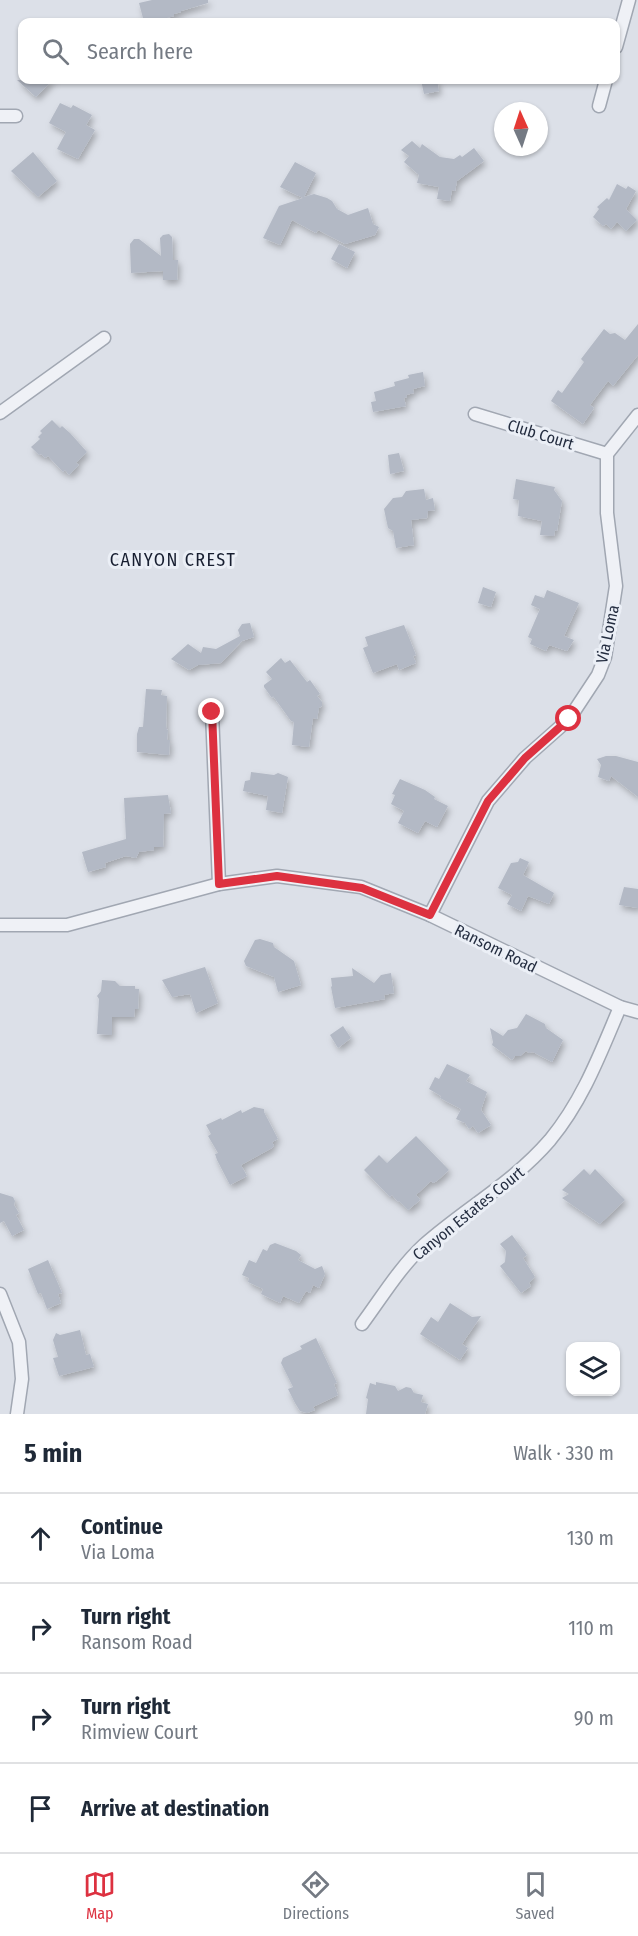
<!DOCTYPE html>
<meta charset="utf-8">
<style>
body{margin:0;font-family:"Fira Sans Condensed",sans-serif;background:#f2f2f3;color:#1f2937}
.controls{position:absolute;right:18px;bottom:18px;display:grid;overflow:hidden;border-radius:12px;box-shadow:0 2px 4px #0004}
.controls button{width:54px;height:54px;display:grid;place-items:center;padding:0;border:0;border-bottom:2px solid #e0e1e3;background:#fff;color:#1f2937;font:30px sans-serif}
.compass{position:absolute;left:494px;top:102px;width:54px;height:54px;border-radius:50%;background:#fff;box-shadow:0 2px 4px #0004;rotate:357deg}
.stop{position:absolute;width:18px;height:18px;margin:-14px;border:4px solid #dd3140;border-radius:50%;background:#fff}
.stop.end{background:#dd3140;border-color:#fff;box-shadow:0 2px 6px #0008}
.list{margin:0;padding:0;list-style:none}
h2{display:flex;justify-content:space-between;align-items:center;height:78px;margin:0;padding:0 24px;font-size:26px}
h2 small{font-size:20px;font-weight:400;color:#747a83}
.list li{display:grid;grid-template-columns:39px 1fr auto;gap:18px;align-items:center;box-sizing:border-box;height:90px;padding:0 24px;border-top:2px solid #e0e1e3}
.list b{display:block;font-size:22px;white-space:nowrap}
.list p{margin:0;font-size:20px;white-space:nowrap;color:#747a83}
.list em{font-size:20px;font-style:normal;color:#747a83}
.icon{flex:none;width:33px;height:33px;fill:none;stroke:currentColor;stroke-width:2;stroke-linecap:round;stroke-linejoin:round}
.map{position:relative;flex:none;width:638px;height:1414px;overflow:hidden}
.search{position:absolute;background:#fff;box-shadow:0 2px 4px #0004;left:18px;right:18px;top:18px;height:66px;display:flex;align-items:center;gap:15px;box-sizing:border-box;padding:0 21px;border-radius:12px;color:#747a83;font-size:22px}
.sheet{height:438px;background:#fff}
nav{display:flex;justify-content:space-around;align-items:center;box-sizing:border-box;height:84px;border-top:2px solid #e0e1e3;background:#fff;font-size:16px;color:#747a83}
nav a{display:grid;justify-items:center;gap:3px}
nav .on{color:#dd3140}
.map>svg:first-child{display:block}
.building{fill:#b3b9c5;filter:url(#shadow)}
.lines{fill:none;stroke-linecap:round;stroke-linejoin:round}
.minor-casing{stroke:#a1a7b2;stroke-width:15}
.minor{stroke:#eff1f6;stroke-width:12}
.route{stroke:#dd3140;stroke-width:8}
.labels{text-anchor:middle;stroke-width:6;stroke-linejoin:round;paint-order:stroke}
.street-label{font-size:16px;fill:#242d40;stroke:#ebeff6}
.neighbourhood-label{font-size:18px;letter-spacing:1.5px;fill:#171e30;stroke:#ebeff6}
</style>
<div class="map">
<svg width="638" height="1414" viewBox="0 0 638 1414">
<defs>
<filter id="shadow"><feDropShadow dx="2.5" dy="4" stdDeviation="3" flood-color="#0004"/></filter>
</defs>
<rect width="100%" height="100%" fill="#dce0e8"/>
<!-- building -->
<g class="building">
<path d="M152,0h56v3l-27,8v1l-7,2v2l-11,3 1,3h-20l-5,-19z"/>
<path d="M17,80h36l-17,17z"/>
<path d="M421,80h16l2,11 -15,3z"/>
<path d="M60,103l11,5 2,-3 19,10 -6,10 9,5 -17,29 -21,-10 9,-17 -17,-9z"/>
<path d="M412,141l8,7 2,-4 18,13 14,2 6,-4 2,2 12,-9 10,13 -27,20 -2,10 -3,-1 -2,11 -13,-2 2,-12 -22,-4 2,-8 -15,-13 5,-6 -8,-6z"/>
<path d="M33,152l24,29 -19,16 -27,-26z"/>
<path d="M295,162l21,11 -12,24 10,-3 13,4 5,3 5,8 11,6 20,-7 5,16 6,3 -4,8 -30,9 -27,-14 -2,3 -24,-13 -12,25 -17,-7 16,-32 24,-8 -23,-11z"/>
<path d="M617,184l9,5 2,-3 8,5 -10,18 11,11 -11,11 -9,-9 -6,7 -5,-5 -3,2 -10,-9 6,-8 -2,-2 10,-9 2,2z"/>
<path d="M169,234l3,3 1,23h5l-1,20h-14v-9l-32,2 -1,-29 4,-5h5l22,17 -1,-18 3,-3z"/>
<path d="M339,244l16,8 -8,16 -16,-9z"/>
<path d="M638,324v31l-25,31 -5,-5 -18,24 4,3 -11,16 -32,-23 7,-11 4,3 22,-31 -3,-3 23,-30 6,5 5,-1 10,7z"/>
<path d="M423,372l2,14 -12,3 1,4 -8,2 1,2 -3,1 2,8 -33,6 -2,-10 5,-1 -2,-9 21,-6 -1,-4 15,-4 -1,-3z"/>
<path d="M52,420l8,8 2,-2 8,7 17,19 -11,11 3,2 -10,10 -4,-5 -2,2 -15,-16 -3,2 -4,-4 -2,1 -8,-8 9,-8 -2,-2 4,-4 -2,-2z"/>
<path d="M399,453l5,18 -14,3 -2,-19z"/>
<path d="M516,479l39,8 -1,3 8,11 -5,30 -2,-1 -1,6 -14,-1 2,-14 -24,-5 1,-16 -6,-1z"/>
<path d="M424,489l2,11 7,-2 2,12 -7,1 -1,7 -16,2 3,25 -18,3 -3,-17 -5,-3 -4,-19 9,-11 9,-1 4,-6z"/>
<path d="M483,587l13,5 -5,15 -13,-4z"/>
<path d="M547,590l32,13 -15,33 10,4 -7,11 -18,-6 -3,6 -16,-7 2,-5 -4,-2 12,-28 -9,-4 4,-10 9,3z"/>
<path d="M250,623l4,14 -12,4 -21,22 -23,2 -9,5 -18,-11 17,-15 13,9 2,-6 13,2 24,-13 -2,-6 4,-6z"/>
<path d="M404,625l12,30 -3,1 3,7 -17,7 -2,-6 -24,9 -10,-25 5,-2 -3,-9z"/>
<path d="M281,658l4,5 5,-3 17,22 3,-2 10,14 -3,2 5,6v4l-3,2 -2,11 -4,-1 -4,29 -17,-2 2,-23 -3,-1 -18,-25 -1,2 -8,-11v-2l8,-6 -6,-7z"/>
<path d="M146,689l16,1 -1,5 6,1 -1,33 2,1 -1,10h3l-1,15 -32,-3v-18l2,-7h4z"/>
<path d="M606,756h10l22,6v35l-27,-21 -2,5 -11,-4 3,-12 -4,-6z"/>
<path d="M251,772l23,3 4,-2 10,4 -6,36 -16,-3 2,-14 -25,-5 2,-10 5,-1z"/>
<path d="M400,779l25,11 10,7 -1,2 14,7 -11,21 -12,-6 -7,12 -20,-10 6,-12 -13,-7 4,-9 -3,-1z"/>
<path d="M168,795l3,18 -7,1 -1,33h-9v3l-15,2 -3,6 -10,-2 -21,7 1,4 -18,5 -6,-20 44,-13 -2,-41z"/>
<path d="M520,858l9,4 -6,13 31,18 -5,11 -21,-8 -7,15 -14,-7 5,-9 -14,-7 13,-25 7,-1z"/>
<path d="M624,887l14,2v19l-19,-3z"/>
<path d="M260,939l13,4 1,4 20,14 7,24 -23,7 -4,-15 -28,-11 -2,-5 11,-21z"/>
<path d="M205,967l13,36 -22,10 -6,-19 -18,3 -10,-17z"/>
<path d="M352,968l22,15 7,-8 10,-2 3,20 -10,2 1,4 -50,9 -4,-21 1,-1 -1,-8 22,-2z"/>
<path d="M102,980l13,1 5,5h15v3h4l-1,20h-3l-1,8h-22v18l-15,-1 2,-35 -2,-3 4,-5z"/>
<path d="M526,1014l19,10 1,4 17,12 -11,22 -19,-10 -4,1 -3,-2 -6,5h-5l-3,4 -20,-15 1,-3 -3,-14 13,8 5,-6 9,-2z"/>
<path d="M343,1026l8,12 -13,10 -8,-13z"/>
<path d="M447,1064l23,11 -4,6 21,11 -6,18 10,15 -13,8 -5,-7 -4,3 -4,-6 -9,-4 5,-10 -21,-11 1,-2 -12,-7 6,-12 4,2z"/>
<path d="M254,1107l10,2v3l14,27 -6,3 2,4 -2,2 -31,17 6,11 -17,9 -13,-25 -2,-6 3,-1 -10,-17 3,-2 -5,-9 15,-7 1,2 19,-10 1,3z"/>
<path d="M416,1136l33,34 -12,11 -4,2 -2,-2 -15,14 4,4 -1,2 -11,9 -9,-9 -1,1 -6,-7 -2,2 -26,-27 15,-15 8,8z"/>
<path d="M584,1169l6,6 5,-6 30,31 -25,24 -38,-26 7,-4 -7,-4z"/>
<path d="M0,1193l13,4 2,4 -1,4 5,8 -3,2 8,15 -12,6 -8,-15 -4,2z"/>
<path d="M512,1235l15,20 -4,3 12,19 -6,6 2,3 -10,7 -21,-27 5,-4 1,-11 -6,-7z"/>
<path d="M275,1243l21,8 5,4 -3,5 17,9 7,-3 3,8 -6,14 -6,-3 -3,8 -4,-2 -7,12 -16,-7 -3,7 -19,-9 2,-5 -15,-7 1,-4 -7,-3 7,-15 7,3 7,-14 4,2 3,-6z"/>
<path d="M48,1260l14,33 -4,1 3,9 -14,6 -6,-16 -3,1 -10,-25z"/>
<path d="M450,1303l22,14 9,-1 -19,28 6,4 -8,12 -40,-26 11,-17 7,5z"/>
<path d="M80,1330l6,25 4,-1 4,13 -35,9 -6,-18 5,-1 -5,-17 3,-7 4,2z"/>
<path d="M316,1338l21,45 -3,1 4,11 -25,12 2,3 -8,3 -7,-2 -5,-8 -7,-14 5,-2 -12,-24 2,-5 19,-9 -2,-3z"/>
<path d="M376,1382l19,4 3,5 8,-4 5,1 3,5 9,2 -2,7 7,2 -3,10h-59l2,-15 -2,-1 4,-15 6,2z"/>
</g>
<g class="lines">
<defs>
<g id="minor">
<path d="M616,47l13,-47"/>
<path d="M599,106l7,-26"/>
<path d="M0,116h16"/>
<path d="M0,413l104,-75"/>
<path d="M475,414l132,40"/>
<path d="M212,712l7,172"/>
<path d="M430,915l58,-114 37,-43 44,-39 29,-44 7,-18 11,-71 -9,-73v-59l31,-39"/>
<path d="M0,925h67l152,-41 58,-8 84,11 69,28 190,92 18,5"/>
<path d="M0,1294l19,48 3,37 -5,35"/>
<path d="M362,1324c20,-27 38,-57 62,-79 43,-38 88,-61 126,-105 33,-40 50,-86 70,-133"/>
</g>
</defs>
<!-- minor casing -->
<use href="#minor" class="minor-casing"/>
<!-- minor -->
<use href="#minor" class="minor"/>
</g>
<g class="lines">
<!-- route -->
<path class="route" d="M212,712l7,172 58,-8 85,12 68,27 58,-114 37,-43 44,-39"/>
</g>
<g class="labels">
<!-- street labels -->
<g class="street-label">
<text transform="translate(541 434) rotate(17)" y="6">Club Court</text>
<text transform="translate(607 634) rotate(-78)" y="6">Via Loma</text>
<text transform="translate(496 948) rotate(26)" y="6">Ransom Road</text>
<text transform="translate(468 1213) rotate(-39)" y="6">Canyon Estates Court</text>
</g>
<!-- neighbourhood labels -->
<g class="neighbourhood-label">
<text x="173" y="566">CANYON CREST</text>
</g>
</g>
</svg>
<div class="controls">
<button><svg class="icon" aria-label="layers" viewBox="0 0 24 24"><path d="M12 4l9 5-9 5-9-5zM3 14l9 5 9-5"/></svg></button>
</div>
<svg class="compass" viewBox="-18 -18 36 36"><path d="M0-13l5 13h-10z" fill="#e53935"/><path d="M0 13l5-13h-10z" fill="#747a83"/></svg>
<div class="stop" style="left:569px;top:719px"></div>
<div class="stop end" style="left:212px;top:712px"></div>
<div class="search"><svg class="icon" aria-label="search" viewBox="0 0 24 24"><circle cx="10" cy="10" r="6"/><path d="M15 15l6 6"/></svg>Search here</div>
</div>
<section class="sheet">
<h2>5 min<small>Walk · 330 m</small></h2>
<ul class="list">
<li><svg class="icon" aria-label="ahead" viewBox="0 0 24 24"><path d="M12 20V5M6 11l6-6 6 6"/></svg><div><b>Continue</b><p>Via Loma</p></div><em>130 m</em></li>
<li><svg class="icon" aria-label="right" viewBox="0 0 24 24"><path d="M7 20v-9h11M14 6l5 5-5 5"/></svg><div><b>Turn right</b><p>Ransom Road</p></div><em>110 m</em></li>
<li><svg class="icon" aria-label="right" viewBox="0 0 24 24"><path d="M7 20v-9h11M14 6l5 5-5 5"/></svg><div><b>Turn right</b><p>Rimview Court</p></div><em>90 m</em></li>
<li><svg class="icon" aria-label="arrive" viewBox="0 0 24 24"><path d="M6 21V4h12l-3 4 3 4H6"/></svg><div><b>Arrive at destination</b></div></li>
</ul>
</section>
<nav>
<a class="on"><svg class="icon" aria-label="map" viewBox="0 0 24 24"><path d="M3 6l6-2 6 2 6-2v14l-6 2-6-2-6 2zM9 4v14M15 6v14"/></svg>Map</a>
<a><svg class="icon" aria-label="directions" viewBox="0 0 24 24"><path d="M12 3l9 9-9 9-9-9zM9 14v-3h6M13 9l2 2-2 2"/></svg>Directions</a>
<a><svg class="icon" aria-label="saved" viewBox="0 0 24 24"><path d="M7 4h10v16l-5-4-5 4z"/></svg>Saved</a>
</nav>
